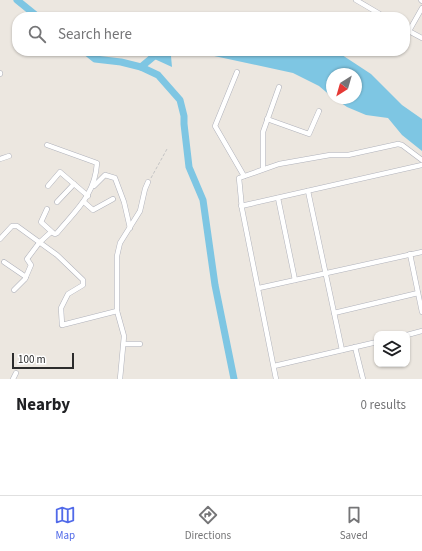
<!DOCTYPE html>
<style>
body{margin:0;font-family:"Source Sans 3",sans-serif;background:#f6f6f6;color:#202124}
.controls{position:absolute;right:12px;bottom:12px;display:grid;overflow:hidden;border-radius:8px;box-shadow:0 1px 3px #0004}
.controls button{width:36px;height:36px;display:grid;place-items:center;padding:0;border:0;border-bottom:1px solid #e0e0e0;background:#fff;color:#202124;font:20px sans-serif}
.compass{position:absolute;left:326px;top:68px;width:36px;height:36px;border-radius:50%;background:#fff;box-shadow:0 1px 3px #0004;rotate:217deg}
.scale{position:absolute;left:12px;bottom:10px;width:62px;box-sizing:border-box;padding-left:4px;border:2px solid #2c2c2c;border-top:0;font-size:11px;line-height:14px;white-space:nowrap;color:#2c2c2c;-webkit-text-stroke:3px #fff;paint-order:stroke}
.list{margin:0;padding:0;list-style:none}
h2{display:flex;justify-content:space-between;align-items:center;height:52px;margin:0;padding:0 16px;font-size:17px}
h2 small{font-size:13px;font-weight:400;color:#757577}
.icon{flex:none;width:22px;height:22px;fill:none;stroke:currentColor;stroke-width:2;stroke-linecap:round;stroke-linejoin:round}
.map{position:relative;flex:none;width:422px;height:379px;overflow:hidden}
.search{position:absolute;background:#fff;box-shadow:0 1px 3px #0004;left:12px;right:12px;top:12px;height:44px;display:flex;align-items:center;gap:10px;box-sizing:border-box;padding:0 14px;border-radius:16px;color:#757577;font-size:15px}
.sheet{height:116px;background:#fff}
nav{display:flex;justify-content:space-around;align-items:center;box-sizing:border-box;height:56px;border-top:1px solid #e0e0e0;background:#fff;font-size:11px;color:#757577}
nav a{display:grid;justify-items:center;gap:2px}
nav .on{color:#516ae9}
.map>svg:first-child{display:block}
.water{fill:#7ec6e3}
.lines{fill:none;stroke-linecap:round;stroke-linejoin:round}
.river{stroke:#7ec6e3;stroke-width:7}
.minor-casing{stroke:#b0b2bb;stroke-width:5.5}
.path{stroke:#c4c4c4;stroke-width:1;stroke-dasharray:3 2;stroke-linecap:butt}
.minor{stroke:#fff;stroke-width:4.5}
</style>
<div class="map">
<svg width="422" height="379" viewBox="0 0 422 379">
<rect width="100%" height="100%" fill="#ece7e0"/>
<!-- water -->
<g class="water">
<path d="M230,12l20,5h-41z"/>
<path d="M137,51h39l-5,5 1,11z"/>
<path d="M191,51h145l35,23 31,31 20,14v32l-20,-16 -14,-17 -22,-3 -19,-8 -13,-9h22v-24h-24v23l-13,-11 -26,-13z"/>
</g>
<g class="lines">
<!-- river -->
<g class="river">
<path d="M17,0l21,17"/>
<path d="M85,51l10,8 26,3 20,5 17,8 22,25 4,16v8l5,43 14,33 12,85 19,94"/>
<path d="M141,67l12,-10 10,-6"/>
</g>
<defs>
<g id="minor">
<path d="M356,0l29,17"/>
<path d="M421,0l1,1"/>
<path d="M405,29l17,9"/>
<path d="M409,31l13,-23"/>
<path d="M237,72l-22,54 29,50"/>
<path d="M0,74v-1"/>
<path d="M267,119l42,15 10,-23"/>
<path d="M0,159l9,-3"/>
<path d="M263,169v-37l16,-45"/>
<path d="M48,186l12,-14 28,24"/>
<path d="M94,186l11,-11 10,3 9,24 6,26"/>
<path d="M308,191l34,159"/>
<path d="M278,198l17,82"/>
<path d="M57,202l17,-18"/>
<path d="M84,202l9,8 20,-11"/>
<path d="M241,206l181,-41"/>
<path d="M47,209l-6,13 11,10"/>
<path d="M0,239l12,-13h5l40,29 26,25v5l-15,9 -7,14 1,17 55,-14"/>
<path d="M410,254l12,58"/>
<path d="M4,262l22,15"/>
<path d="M259,288l163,-36"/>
<path d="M14,290l11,-11 6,-14 -4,-6 12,-16 12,-11 4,2 2,-1c19,-23 38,-38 40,-70l-50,-18"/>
<path d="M334,313l84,-20"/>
<path d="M407,335l15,-4"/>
<path d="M124,344h16"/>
<path d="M355,347l8,32"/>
<path d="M274,366l103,-24"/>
<path d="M13,379l3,-6"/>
<path d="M120,379l4,-43 -7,-25v-55l3,-13 20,-32 5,-22 3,-7"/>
<path d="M276,379l-34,-170 -3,-31 40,-14 51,-9h18l50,-11 4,1 20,15"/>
</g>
</defs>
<!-- minor casing -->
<use href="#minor" class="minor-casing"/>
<!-- path -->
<path class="path" d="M151,178l16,-29"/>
<!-- minor -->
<use href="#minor" class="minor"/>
</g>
</svg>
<div class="controls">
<button><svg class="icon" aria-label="layers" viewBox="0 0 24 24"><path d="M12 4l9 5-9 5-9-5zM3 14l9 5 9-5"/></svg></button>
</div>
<svg class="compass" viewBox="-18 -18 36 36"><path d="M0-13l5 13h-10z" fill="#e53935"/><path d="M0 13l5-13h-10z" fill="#757577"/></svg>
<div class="scale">100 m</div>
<div class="search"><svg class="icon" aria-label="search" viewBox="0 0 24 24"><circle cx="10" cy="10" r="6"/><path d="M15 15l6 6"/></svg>Search here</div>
</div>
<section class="sheet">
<h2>Nearby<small>0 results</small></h2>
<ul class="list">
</ul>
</section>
<nav>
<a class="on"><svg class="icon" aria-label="map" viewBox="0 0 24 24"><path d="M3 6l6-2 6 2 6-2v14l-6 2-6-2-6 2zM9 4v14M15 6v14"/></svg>Map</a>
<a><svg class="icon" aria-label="directions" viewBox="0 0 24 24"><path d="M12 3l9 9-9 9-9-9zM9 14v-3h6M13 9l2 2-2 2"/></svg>Directions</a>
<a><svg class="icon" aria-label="saved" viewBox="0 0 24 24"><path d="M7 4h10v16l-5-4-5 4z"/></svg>Saved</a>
</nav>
